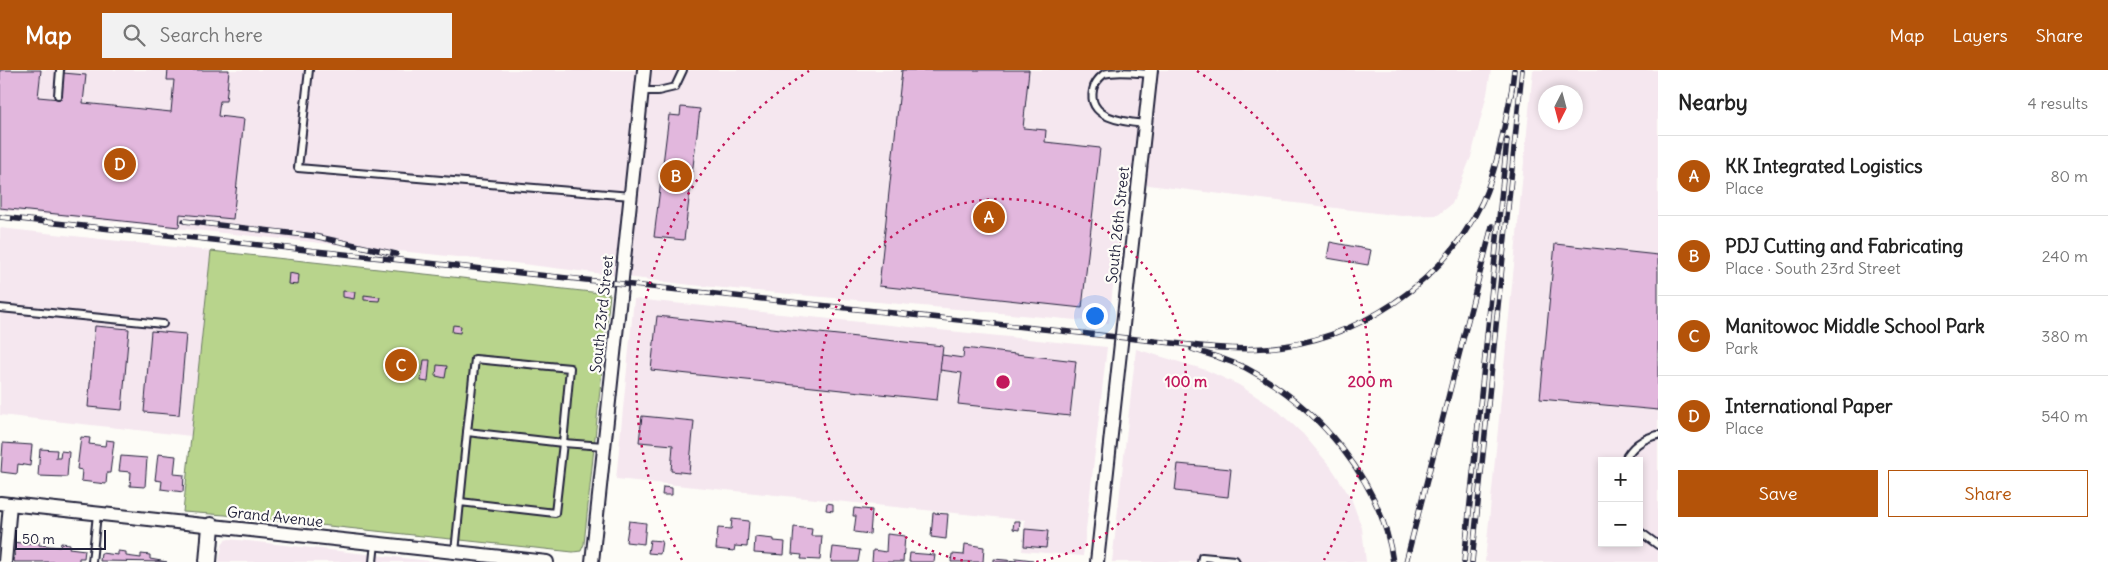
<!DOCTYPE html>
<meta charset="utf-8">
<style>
body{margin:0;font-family:Delius,sans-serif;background:#f2f2f2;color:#222}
.controls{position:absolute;right:15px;bottom:15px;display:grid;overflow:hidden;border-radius:0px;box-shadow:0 2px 8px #0003}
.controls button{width:45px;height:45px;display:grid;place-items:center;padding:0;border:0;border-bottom:1px solid #e0e0e0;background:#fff;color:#222;font:25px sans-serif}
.compass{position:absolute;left:1538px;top:15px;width:45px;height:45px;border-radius:50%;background:#fff;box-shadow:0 2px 8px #0003;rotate:186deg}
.scale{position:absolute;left:15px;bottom:12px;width:91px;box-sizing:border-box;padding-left:5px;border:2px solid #22223b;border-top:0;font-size:14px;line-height:18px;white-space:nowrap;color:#22223b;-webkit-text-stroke:4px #fdfcf7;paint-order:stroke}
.you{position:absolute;left:1094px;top:245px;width:18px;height:18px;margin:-12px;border:4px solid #fff;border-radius:50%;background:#1a73e8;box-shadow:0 0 0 8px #1a73e833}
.badge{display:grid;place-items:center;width:32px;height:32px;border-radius:50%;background:#b45309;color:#fff;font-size:16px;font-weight:700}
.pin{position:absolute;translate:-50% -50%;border:2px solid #fff;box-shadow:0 1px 5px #0006}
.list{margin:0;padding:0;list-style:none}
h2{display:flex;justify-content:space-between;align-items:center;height:65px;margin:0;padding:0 20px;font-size:21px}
h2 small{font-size:16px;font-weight:400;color:#767676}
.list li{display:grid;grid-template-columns:32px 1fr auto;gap:15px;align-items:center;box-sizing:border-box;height:80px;padding:0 20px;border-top:1px solid #e0e0e0}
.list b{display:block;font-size:19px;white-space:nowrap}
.list p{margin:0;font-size:16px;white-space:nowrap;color:#767676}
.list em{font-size:16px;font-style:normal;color:#767676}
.actions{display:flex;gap:10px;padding:15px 20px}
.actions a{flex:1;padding:11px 0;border:1px solid #b45309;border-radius:0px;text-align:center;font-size:18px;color:#b45309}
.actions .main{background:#b45309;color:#fff}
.icon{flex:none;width:28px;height:28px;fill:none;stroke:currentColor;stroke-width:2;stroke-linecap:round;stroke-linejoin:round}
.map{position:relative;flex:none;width:1658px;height:492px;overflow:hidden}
header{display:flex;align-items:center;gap:30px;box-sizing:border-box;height:70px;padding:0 25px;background:#b45309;color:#fff}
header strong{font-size:24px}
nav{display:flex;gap:28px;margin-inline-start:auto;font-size:18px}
.search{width:350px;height:45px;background:#f2f2f2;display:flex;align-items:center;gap:12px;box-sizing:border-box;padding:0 18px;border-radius:0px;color:#767676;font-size:19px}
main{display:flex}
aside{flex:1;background:#fff}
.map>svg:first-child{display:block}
.built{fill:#f5e7ef;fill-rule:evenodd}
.green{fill:#b8d48c;stroke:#6d7b64}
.building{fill:#e2b7dd;stroke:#22223b}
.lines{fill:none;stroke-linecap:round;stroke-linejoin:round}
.service-casing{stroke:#22223b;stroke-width:10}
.minor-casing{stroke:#22223b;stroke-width:16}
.tertiary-casing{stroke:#22223b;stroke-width:20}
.service{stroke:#fdfcf7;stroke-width:6}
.minor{stroke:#fdfcf7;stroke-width:12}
.tertiary{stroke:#fdfcf7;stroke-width:16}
.rail-casing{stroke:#22223b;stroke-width:5.5}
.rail{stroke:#fdfcf7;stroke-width:4;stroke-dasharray:11;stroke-linecap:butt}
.ring{fill:none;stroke:#c2185b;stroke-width:2.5;stroke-dasharray:2.5 5}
.labels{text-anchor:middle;stroke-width:4.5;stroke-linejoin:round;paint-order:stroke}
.street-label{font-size:15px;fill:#22223b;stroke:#fdfcf7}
.centre{fill:#c2185b;stroke:#fdfcf7;stroke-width:2.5}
.ring-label{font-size:15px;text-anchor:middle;font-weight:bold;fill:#c2185b;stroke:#fdfcf7;stroke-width:4.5;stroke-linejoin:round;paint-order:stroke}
</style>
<header>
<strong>Map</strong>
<div class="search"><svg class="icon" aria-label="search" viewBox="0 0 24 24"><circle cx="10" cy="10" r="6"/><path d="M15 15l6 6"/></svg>Search here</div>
<nav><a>Map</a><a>Layers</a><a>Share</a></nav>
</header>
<main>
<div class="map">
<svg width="1658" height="492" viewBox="0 0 1658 492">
<rect width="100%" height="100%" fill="#fdfcf7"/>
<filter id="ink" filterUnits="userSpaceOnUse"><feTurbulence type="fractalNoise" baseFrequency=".02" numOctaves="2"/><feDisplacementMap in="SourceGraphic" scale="10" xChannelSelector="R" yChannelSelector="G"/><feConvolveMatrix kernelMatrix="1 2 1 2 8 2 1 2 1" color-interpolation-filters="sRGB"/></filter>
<g filter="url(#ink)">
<!-- built -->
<g class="built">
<path d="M0,0h1491l-4,24 -16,63 -19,47 -14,11 -37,1 -277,-34 -15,141 -418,-38 -185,-23 -506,-52z"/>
<path d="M1533,0h125v492h-173zM1546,22h30v30h-30zM1602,391h37v82h-37z"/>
<path d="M0,158l211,23 -20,185 -191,-21z"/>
<path d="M634,229l473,48 -24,209 -61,-5 3,-31 -409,-41z"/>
<path d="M1136,279l70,21 33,15 38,25 26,24 28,33 20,31 11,30 4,34h-254z"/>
<path d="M229,469l210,23h-220l3,-17 3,-5z"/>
</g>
<!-- green -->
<path class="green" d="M211,181l399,43 -26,250 -3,7 -8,1 -348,-37 -42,-3z"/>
<!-- building -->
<g class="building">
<path d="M0,0h41l-3,27 22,2 3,-26 23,2 -3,28 88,9 3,-32h-7l1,-10h61l-3,31h-6l-2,15 26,3 -11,100 -53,-5 -1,13 -179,-19z"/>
<path d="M902,0h127l-6,58 23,2 -1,12 55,6 -18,160 -203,-22z"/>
<path d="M681,37l19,2 -16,131 -30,-3 15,-122 11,1z"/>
<path d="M1330,172l41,8 -3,15 -41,-7z"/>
<path d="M1555,174l103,11v155l-118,-11z"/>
<path d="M289,203l10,2 -1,10 -10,-1z"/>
<path d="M343,221l12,1 -1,7 -11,-2z"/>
<path d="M364,225l16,2 -1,4 -15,-1z"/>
<path d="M657,246l286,30 -6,54 -286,-30z"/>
<path d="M453,255l8,1 -1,7 -8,-1z"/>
<path d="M95,256l34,3 -7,81 -34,-3z"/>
<path d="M151,261l35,3 -7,81 -35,-3z"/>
<path d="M964,278l112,13 -6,55 -112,-12 4,-31 -22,-3 2,-15 21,3z"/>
<path d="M424,290h6l-2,22 -7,-1z"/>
<path d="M437,295l10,1 -2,12 -9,-2z"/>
<path d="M642,346l52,5 -5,52 -18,-2 2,-26 -34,-3z"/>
<path d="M81,367l9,1 -1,6 16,2 1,-6 8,1 -4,32h-3l-1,11 -25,-3 1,-11 -5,-1z"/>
<path d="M3,373l29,2 -2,21 -12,-2 -1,10 -16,-2z"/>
<path d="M40,379l17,1 -1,8h4l1,-7 8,1 -2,25 -29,-1z"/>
<path d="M158,384l18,2 -2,18 10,1 -1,17 -22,-3 1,-8 -7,-1z"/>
<path d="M121,386l26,2 -2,29 -15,-1 1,-14 -12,-1z"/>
<path d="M1178,394l53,5 -3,28 -53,-6z"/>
<path d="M663,417l9,1v7h-10z"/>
<path d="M827,433l6,1v7l-7,-1z"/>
<path d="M854,438l18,2 -2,24 -16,-2 2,-16h-3z"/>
<path d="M933,443l15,1 -2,25 -15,-2z"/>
<path d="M732,449l17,2 -2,26 -12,-1 -1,5 -18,-2 2,-21 13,1z"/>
<path d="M629,451l17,2 -2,21 -18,-2z"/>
<path d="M1014,451h6l-1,9 -6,-1z"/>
<path d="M794,457l18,2 -1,7h11l-2,24 -19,-1 1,-4 -10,-1z"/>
<path d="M1025,459l23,2 -2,17 -22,-2z"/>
<path d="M887,464l18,2 -2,26h-31l1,-12 13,2z"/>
<path d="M755,467l19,2v2l11,1 -1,13 -30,-2z"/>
<path d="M30,470l9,1v4l21,2 1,-4 9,1 -1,4 16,2 -1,8h-5v4h-65l1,-11 -4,-1 1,-8 18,2z"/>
<path d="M650,470l12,1 -2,13 -12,-1z"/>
<path d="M965,474l19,3 -1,15h-32l1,-8 12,1z"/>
<path d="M833,477l27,3 -2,12h-27z"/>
<path d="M118,481l8,1v4l15,2v-4l9,1v4l17,3 -67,-1 1,-8 17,2z"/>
<path d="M910,483l25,2 -1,7h-25z"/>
<path d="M1016,488l17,2v2h-39v-3l22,2z"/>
</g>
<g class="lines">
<defs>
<g id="service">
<path d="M309,0l-11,98 333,28"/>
<path d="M641,21h17l17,-4 8,-17"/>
<path d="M58,25l2,-25"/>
<path d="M1145,54c-19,-2 -58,-5 -52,-34 1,-6 6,-12 11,-16 12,-4 34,-1 47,0"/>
<path d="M0,238l163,16"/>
<path d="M1624,391c7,-14 19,-23 34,-26"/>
<path d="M460,432l7,-70"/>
<path d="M1639,461l19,14"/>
<path d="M455,482l5,-50 95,11 8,-70 -96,-11 8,-73 95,9 -7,75 41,3"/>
<path d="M92,492l5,-48"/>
<path d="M373,492l2,-19"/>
<path d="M1201,492l1,-5 33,3 1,2"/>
</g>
<g id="minor">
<path d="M0,433l547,59"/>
<path d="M5,492l5,-58"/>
<path d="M592,492l52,-492"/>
<path d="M1097,492l54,-492"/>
</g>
<path id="tertiary" d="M208,492l3,-36"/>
</defs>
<!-- service casing -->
<use href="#service" class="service-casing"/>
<!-- minor casing -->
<use href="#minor" class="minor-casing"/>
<!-- tertiary casing -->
<use href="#tertiary" class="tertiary-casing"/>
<!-- service -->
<use href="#service" class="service"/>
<!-- minor -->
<use href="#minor" class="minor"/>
<!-- tertiary -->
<use href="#tertiary" class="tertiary"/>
<defs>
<g id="rail">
<path d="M1511,25l3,-25"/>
<path d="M0,147l1145,123c40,4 81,11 121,8 91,-7 176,-63 216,-146 16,-35 22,-76 30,-113"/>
<path d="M184,151l130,15 82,18"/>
<path d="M1192,279c18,6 37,11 54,19 71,37 136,113 147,194"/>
<path d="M1406,492l86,-336"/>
<path d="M1464,492l43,-422"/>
<path d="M1472,492l50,-492"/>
</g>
</defs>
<!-- rail casing -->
<use href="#rail" class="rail-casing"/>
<!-- rail -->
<use href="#rail" class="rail"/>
</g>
</g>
<!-- distance rings -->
<g class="ring">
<path d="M970 492A183 183 0 1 1 1036 492"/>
<path d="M682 490A367 367 0 0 1 809 1M1197 1A367 367 0 0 1 1324 490"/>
</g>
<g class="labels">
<!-- street labels -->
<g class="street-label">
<text transform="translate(1118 155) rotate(-84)" y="5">South 26th Street</text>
<text transform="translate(602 244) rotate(-84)" y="5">South 23rd Street</text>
<text transform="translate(275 447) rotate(6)" y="5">Grand Avenue</text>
</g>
</g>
<circle cx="1003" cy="312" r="8" class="centre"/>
<g class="ring-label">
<text x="1186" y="317">100 m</text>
<text x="1370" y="317">200 m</text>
</g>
</svg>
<div class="controls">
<button>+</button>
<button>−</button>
</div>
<svg class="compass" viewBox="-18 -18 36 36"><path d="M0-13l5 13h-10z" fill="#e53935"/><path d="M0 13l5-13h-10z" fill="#767676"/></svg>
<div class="scale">50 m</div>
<div class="you"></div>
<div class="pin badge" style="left:989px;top:147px">A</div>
<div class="pin badge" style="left:676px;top:106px">B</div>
<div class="pin badge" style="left:401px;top:295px">C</div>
<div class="pin badge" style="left:120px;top:94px">D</div>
</div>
<aside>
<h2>Nearby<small>4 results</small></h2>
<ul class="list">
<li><span class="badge">A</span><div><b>KK Integrated Logistics</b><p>Place</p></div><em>80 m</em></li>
<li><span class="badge">B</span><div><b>PDJ Cutting and Fabricating</b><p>Place · South 23rd Street</p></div><em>240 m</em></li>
<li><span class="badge">C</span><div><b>Manitowoc Middle School Park</b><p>Park</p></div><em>380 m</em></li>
<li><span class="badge">D</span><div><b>International Paper</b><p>Place</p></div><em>540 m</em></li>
</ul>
<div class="actions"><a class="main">Save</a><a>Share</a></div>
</aside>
</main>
